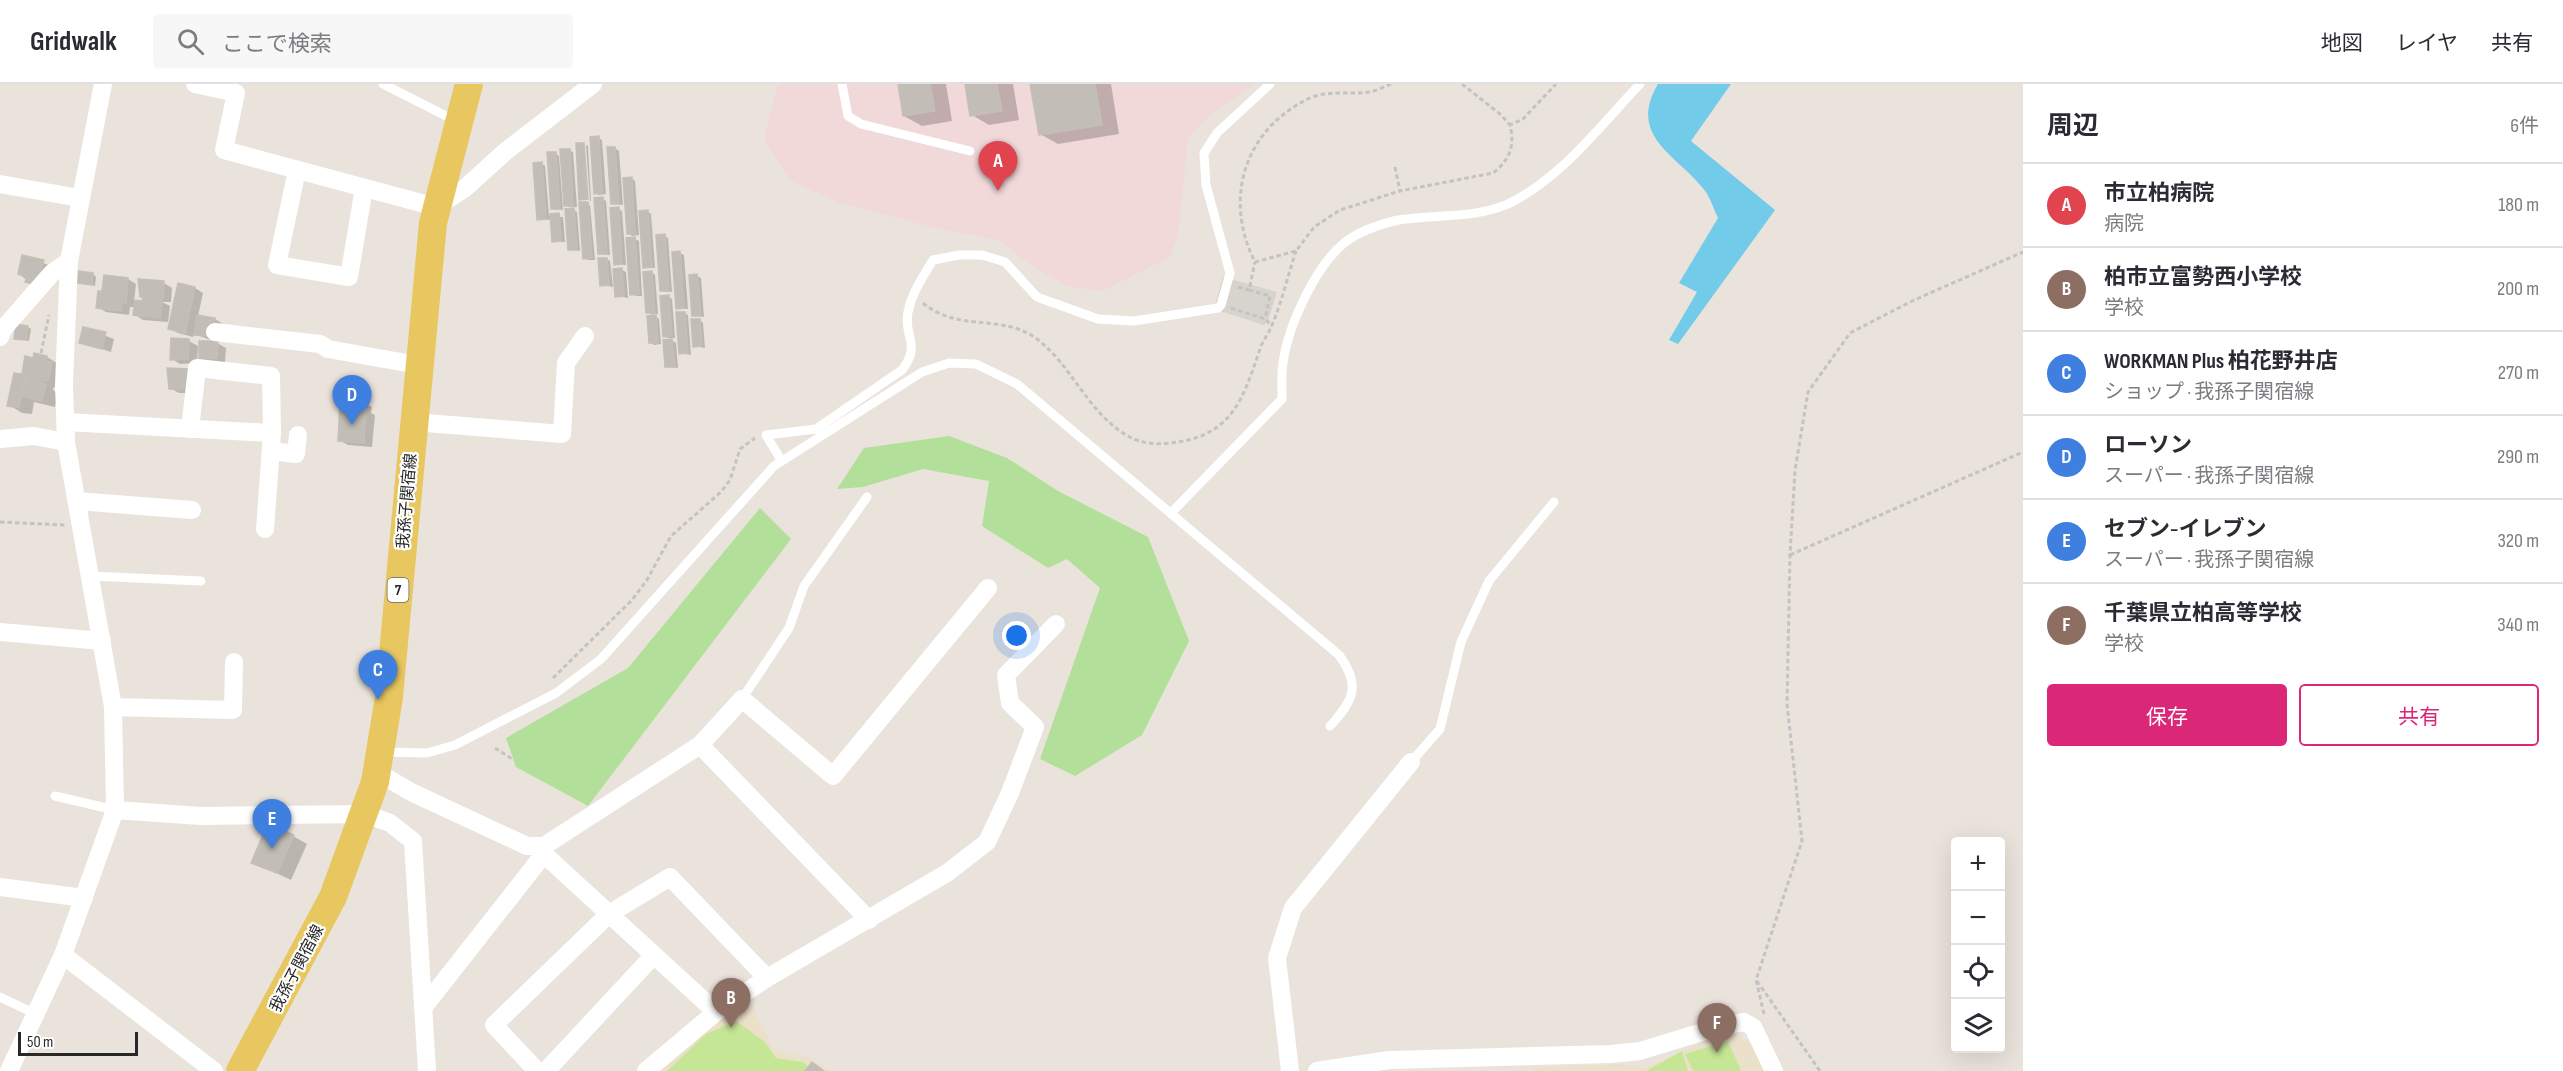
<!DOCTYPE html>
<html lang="ja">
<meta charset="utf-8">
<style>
body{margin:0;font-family:"Sofia Sans Condensed","Noto Sans JP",sans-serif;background:#f7f7f7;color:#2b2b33}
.controls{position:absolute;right:18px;bottom:18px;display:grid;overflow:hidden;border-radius:6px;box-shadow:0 6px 24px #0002}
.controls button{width:54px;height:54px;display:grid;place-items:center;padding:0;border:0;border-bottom:2px solid #e1e1e2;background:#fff;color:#2b2b33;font:30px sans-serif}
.scale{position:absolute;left:18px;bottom:15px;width:120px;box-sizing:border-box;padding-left:6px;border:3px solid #282828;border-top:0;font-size:16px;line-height:21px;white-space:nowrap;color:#282828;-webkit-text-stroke:4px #fff;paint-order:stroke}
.you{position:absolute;left:1017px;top:552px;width:21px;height:21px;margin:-15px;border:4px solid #fff;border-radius:50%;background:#1a73e8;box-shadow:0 0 0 9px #1a73e833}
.badge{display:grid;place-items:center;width:39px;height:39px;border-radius:50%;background:#db2777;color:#fff;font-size:20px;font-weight:700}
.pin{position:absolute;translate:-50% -50px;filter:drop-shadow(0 2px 3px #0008)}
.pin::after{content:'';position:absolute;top:32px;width:21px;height:18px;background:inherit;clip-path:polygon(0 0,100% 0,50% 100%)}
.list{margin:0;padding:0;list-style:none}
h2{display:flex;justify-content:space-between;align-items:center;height:78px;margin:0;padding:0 24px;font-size:26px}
h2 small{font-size:20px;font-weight:400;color:#7c7c81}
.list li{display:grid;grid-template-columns:39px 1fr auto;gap:18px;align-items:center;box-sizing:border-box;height:84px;padding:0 24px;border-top:2px solid #e1e1e2}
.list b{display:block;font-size:22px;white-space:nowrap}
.list p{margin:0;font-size:20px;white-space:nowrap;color:#7c7c81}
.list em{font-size:20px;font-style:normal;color:#7c7c81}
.actions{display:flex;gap:12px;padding:18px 24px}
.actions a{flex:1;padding:14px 0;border:2px solid #db2777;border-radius:6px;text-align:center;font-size:21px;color:#db2777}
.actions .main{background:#db2777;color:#fff}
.icon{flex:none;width:33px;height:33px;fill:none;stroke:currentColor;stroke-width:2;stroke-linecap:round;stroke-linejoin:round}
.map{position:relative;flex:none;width:2023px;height:987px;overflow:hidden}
header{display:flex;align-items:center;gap:36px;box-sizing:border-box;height:84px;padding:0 30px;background:#fff;border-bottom:2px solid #e1e1e2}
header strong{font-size:28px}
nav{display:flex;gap:33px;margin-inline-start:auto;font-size:21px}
.search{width:420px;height:54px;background:#f7f7f7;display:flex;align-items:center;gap:15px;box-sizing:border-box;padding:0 21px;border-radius:6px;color:#7c7c81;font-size:22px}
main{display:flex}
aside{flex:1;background:#fff}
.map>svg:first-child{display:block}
.education{fill:#ebe0ca}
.medical{fill:#f1d8d9}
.green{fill:#b2df99}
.pitch{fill:#c5e695}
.plaza{fill:#d7d3cd}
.water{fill:#72cbe8}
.shadow{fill:#0003}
.building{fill:#c2bdb6;stroke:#c5bfb5;stroke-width:1.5}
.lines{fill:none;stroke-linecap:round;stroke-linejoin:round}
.path{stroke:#c3c3c3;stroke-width:3;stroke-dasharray:4.5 3;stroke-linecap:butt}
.service{stroke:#fff;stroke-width:9}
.minor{stroke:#fff;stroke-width:18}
.primary{stroke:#e9c760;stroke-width:28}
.labels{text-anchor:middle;stroke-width:4.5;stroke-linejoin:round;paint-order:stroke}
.shield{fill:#fff;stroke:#686868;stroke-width:1.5}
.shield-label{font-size:15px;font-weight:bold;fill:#282828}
.street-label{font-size:16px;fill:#282828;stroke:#fff}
</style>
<header>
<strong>Gridwalk</strong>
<div class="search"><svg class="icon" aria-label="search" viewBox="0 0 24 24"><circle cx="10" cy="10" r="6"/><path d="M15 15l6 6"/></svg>ここで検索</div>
<nav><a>地図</a><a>レイヤ</a><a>共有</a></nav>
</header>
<main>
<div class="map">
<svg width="2023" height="987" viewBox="0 0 2023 987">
<rect width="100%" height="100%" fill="#eae3db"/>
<!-- education -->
<g class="education">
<path d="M748,915l26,51 32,7 25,14h-181z"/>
<path d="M1726,947l26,12 13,28h-231v-3l86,-4 25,4z"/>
</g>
<!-- medical -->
<path class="medical" d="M778,0h476l-43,30 -23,24 -10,97 -9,23 -67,33 -35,-5 -28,-16 -41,-30 -66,-13 -94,-25 -47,-21 -27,-42z"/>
<!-- green -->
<g class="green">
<path d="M949,352l58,22 51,33 90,46 41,104 -47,94 -67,41 -35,-17 60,-171 -33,-29 -19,9 -66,-42 7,-45 -66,-12 -60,18 -26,2 27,-41z"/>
<path d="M760,424l31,31 -203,267 -72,-39 -10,-29 122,-70z"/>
</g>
<!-- pitch -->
<g class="pitch">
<path d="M736,937l29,21 11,16 26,4 13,9h-148l39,-37z"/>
<path d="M1728,957l13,30h-48l-8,-17z"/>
<path d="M1682,967l6,20h-42z"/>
</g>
<!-- plaza -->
<path class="plaza" d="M1223,193l54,15 -9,29 -4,4 -44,-14 -5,-6z"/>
<!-- water -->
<path class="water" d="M1658,0h73l-40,57 84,69 -97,134 -9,-4 28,-48 -18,-9 39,-65c-4,-8 -7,-18 -12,-26 -26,-36 -80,-54 -48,-108z"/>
<!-- shadow -->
<g class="shadow">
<path d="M899,0h47l6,37 -30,5 -18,-10z"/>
<path d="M967,0h46l6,36 -30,5 -17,-10z"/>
<path d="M1032,0h79l8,50 -61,10 -18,-10z"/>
<path d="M598,54l4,2 4,54 -7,1 -4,-2z"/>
<path d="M586,61l2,1 3,55h-1z"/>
<path d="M615,64l4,3 4,54 -11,-2z"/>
<path d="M569,66l4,2 4,55h-7l-4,-2z"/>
<path d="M555,69l4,3 4,54 -11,-2z"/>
<path d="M542,80l3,2 4,50 14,1 2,25 -11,-1 -2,-21 -14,-1z"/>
<path d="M631,94l4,3 4,54 -7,1 -4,-3z"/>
<path d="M603,115l3,2 4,54 -11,-1z"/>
<path d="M590,121l5,55h-7l-4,-2 3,-51z"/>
<path d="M618,125l4,2 4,54 -11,-1z"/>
<path d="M573,126l4,2 3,39 -10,-2z"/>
<path d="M648,128l3,2 4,54 -10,-1z"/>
<path d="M665,152l3,2 4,54 -11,-1z"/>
<path d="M635,155l4,2 3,55h-6l-4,-2z"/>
<path d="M680,169l4,2 4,54 -11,-1z"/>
<path d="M23,173l29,9 -17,20 -16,-12z"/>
<path d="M607,175l3,2 3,26 -11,-2z"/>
<path d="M622,186l4,2 2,26 -11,-2z"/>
<path d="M652,189l3,2 3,39h-6l7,5 2,25 -7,1 -4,-3 5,-25 -7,-5z"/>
<path d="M93,190l3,3 -1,9 -17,-4z"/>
<path d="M697,192l4,2 3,39 -11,-2z"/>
<path d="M128,195l8,5 -2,18 10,1 1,-5 -3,-2 22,-13 8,5 -1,14h-9l8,4 -2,16 -25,-2 -8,-5 1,-8h-6l-1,8 -23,-3 -8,-5z"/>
<path d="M195,204l8,5 -5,23 17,3 8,5 -12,16 -17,-6 -1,3 -15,-4 -9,-5z"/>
<path d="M669,213l3,2 3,39h-7l8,5 2,25 -11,-2 5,-26 -8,-4z"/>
<path d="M684,229l4,2 3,40 -11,-2z"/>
<path d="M700,236l3,3 2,25 -11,-2z"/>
<path d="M28,243l3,2 -2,12 -13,-3z"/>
<path d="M85,244l29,11 -3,13 -30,-10z"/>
<path d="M173,256l16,1 9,5 -1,17 -17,1 -8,-5z"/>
<path d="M217,259l9,5 -1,14 -16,1 -9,-5z"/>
<path d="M35,271l12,2 13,8 2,23 -8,-1 -1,3 5,3 -3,14 -21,-5 -2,12 -10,-1 -13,-8z"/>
<path d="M169,286l26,23h-16l-9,-5z"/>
<path d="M363,318l9,5 -1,6 4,2 -3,32 -24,-2 -9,-5z"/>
<path d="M293,752l14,8 -16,36 -38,-18z"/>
</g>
<!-- building -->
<g class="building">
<path d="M898,0h32l5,27 -32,5z"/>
<path d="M965,0h32l5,27 -32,5z"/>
<path d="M1030,0h65l7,41 -63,10z"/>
<path d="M599,52l3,57 -8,1 -4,-57z"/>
<path d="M576,59h8l4,56 -9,1z"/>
<path d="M607,63h8l4,57h-8z"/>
<path d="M560,65h10l3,57h-9z"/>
<path d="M547,68h9l4,57h-9z"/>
<path d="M542,78l4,57 -9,1 -4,-57z"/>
<path d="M632,93l3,57h-8l-4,-56z"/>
<path d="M603,113l4,57h-9l-4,-56z"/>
<path d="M579,118h9l4,56 -9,1z"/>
<path d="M619,123l3,57 -8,1 -4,-57z"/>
<path d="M574,124l3,42h-9l-3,-41z"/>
<path d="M648,126l4,57 -9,1 -4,-57z"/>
<path d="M559,129l2,28 -9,1 -2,-28z"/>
<path d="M665,150l4,57h-9l-4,-56z"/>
<path d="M635,153l4,57 -9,1 -4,-57z"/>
<path d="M680,167l4,57 -8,1 -4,-57z"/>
<path d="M22,171l22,5 -8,25 -11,-3 2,-5 -9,-3z"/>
<path d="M598,174h9l2,27 -9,1z"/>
<path d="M622,184l2,28 -9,1 -2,-28z"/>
<path d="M78,187l15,2 -1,12 -15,-2z"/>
<path d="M652,187l3,42h-9l-3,-41z"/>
<path d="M697,190l4,42h-9l-3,-41z"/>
<path d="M104,191l24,3 -2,25h-4l-1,8 -25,-3 2,-17h4z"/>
<path d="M138,195l26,2 -1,17 -23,-1z"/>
<path d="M178,199l17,4 -10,46 -17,-4z"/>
<path d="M669,211l3,41 -9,1 -3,-41z"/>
<path d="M143,214l19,2 -2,18 -27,-3 2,-15 7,1z"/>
<path d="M676,228h9l3,41 -9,1z"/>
<path d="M197,231l18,3 -3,18 -18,-1z"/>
<path d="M656,231l2,28h-9l-2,-27z"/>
<path d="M691,235h9l2,27 -9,1z"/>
<path d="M16,240l12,2 -2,14 -12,-1z"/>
<path d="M83,243l23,5 -4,17 -23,-6z"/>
<path d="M171,254l18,1 -1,20 -18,1z"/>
<path d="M672,255l3,28h-10l-2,-27z"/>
<path d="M199,257h19l-1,17 -18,1z"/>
<path d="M34,269l13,3 -1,5 6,1 -4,19 -7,-1 -1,2 6,2 -4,17 -20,-5 4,-17 4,1 -5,-3 -6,31 -12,-2 7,-33 8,1 3,-18 8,2z"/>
<path d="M167,284l21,1 -1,20h-18z"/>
<path d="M340,315l23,2v8h3l-2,34 -26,-2z"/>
<path d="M268,739l26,12 -17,38 -26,-10z"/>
<path d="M812,978l12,9h-19z"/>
</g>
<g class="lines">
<!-- path -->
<g class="path">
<path d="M1391,0c-7,3 -15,7 -22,8 -20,3 -40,-2 -59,6 -66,31 -87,101 -55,164l41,-11 18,-24 26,-17 60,-19"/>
<path d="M1462,0l38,30 10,11"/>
<path d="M1395,83l5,24 93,-18c17,-13 22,-27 17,-48l13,-6 33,-35"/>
<path d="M1238,203l11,3 6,-28"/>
<path d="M1249,206l21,6 -5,23"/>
<path d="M923,219c36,30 80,10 114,36 34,26 50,71 86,94 14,10 31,12 47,10 62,-6 73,-44 90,-94 3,-9 9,-16 12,-24 10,-24 16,-50 24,-74"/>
<path d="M1231,224l34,11 7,7"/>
<path d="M41,269l8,-38"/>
<path d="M0,438l65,3"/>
<path d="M1790,471l233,-103"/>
<path d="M553,594l79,-78 15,-20 24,-44 50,-44 9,-12 10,-31 15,-11"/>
<path d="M495,664l19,12"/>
<path d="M1757,897l63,90"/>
<path d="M1764,930l-8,-34 46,-139 -15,-137 3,-149 5,-85 13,-78 42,-59 62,-32 111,-49"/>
</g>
<!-- service -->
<g class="service">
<path d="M383,0l73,37"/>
<path d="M842,0l6,32 13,8 109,27"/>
<path d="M781,376l-15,-25 50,-6 86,-59c20,-26 1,-33 6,-58 4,-20 15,-35 25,-52l26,-5h23l23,7 32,35 61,22 36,2 84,-13 3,-3 9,-32 -24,-88 -2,-32 13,-20 53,-49"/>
<path d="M1172,428l110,-113c0,-12 -1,-24 1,-36 5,-37 32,-96 61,-120 14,-11 37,-19 54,-23 36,-6 78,-1 112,-17 52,-26 90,-77 130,-119"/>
<path d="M91,492l110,5"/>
<path d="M742,615l47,-71 15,-42 63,-89"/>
<path d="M383,668l44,1 28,-8 101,-52 45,-34 173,-193 148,-94 27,-9 27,1 41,20 322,271c22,30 15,45 -9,71"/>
<path d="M1411,678l29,-33 21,-87 28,-61 65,-79"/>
<path d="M55,712l60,14"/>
<path d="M0,913l36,17"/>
</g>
<!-- minor -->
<g class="minor">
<path d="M195,0l41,9 -12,57 212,57 28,-18 42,-38 87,-67"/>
<path d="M297,86l-20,95 72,12 15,-89"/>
<path d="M0,100l80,14"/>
<path d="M215,248l105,12 8,5 90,16"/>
<path d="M0,253l3,-8 49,-56 17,-12"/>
<path d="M66,338l206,11"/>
<path d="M414,338l148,12 4,-71 19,-27"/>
<path d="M190,345l7,-61 74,8 1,57 -7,96"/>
<path d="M0,355l34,-3 32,6"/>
<path d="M271,367l25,3 2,-19"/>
<path d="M77,417l115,9"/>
<path d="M0,548l102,9"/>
<path d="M113,623l120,3 1,-48"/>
<path d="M700,661l42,-46 91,77 155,-188"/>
<path d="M377,688l34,20 116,54h17l156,-101 169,175"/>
<path d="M115,726l86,6 164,-2 25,9 23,18 14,230"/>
<path d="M535,762l181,166"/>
<path d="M0,803l84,11"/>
<path d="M63,871l151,116"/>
<path d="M423,924l121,-154"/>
<path d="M9,987l54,-116 52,-145 -2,-103 -47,-265 -2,-57 5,-124 34,-177"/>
<path d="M537,987l-43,-46 115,-111 61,-37 97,101"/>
<path d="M546,987l108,-116"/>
<path d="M646,987l70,-59 51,-34 180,-105 40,-31 23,-49 25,-66 -25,-24 -4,-28 50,-51"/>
<path d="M1290,987l-13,-113 16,-50 118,-146"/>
<path d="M1317,987l72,-11 222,-6 29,-3 85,-26 19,-3 9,5 21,44"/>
</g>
<!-- primary -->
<path class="primary" d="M240,987l93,-174 42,-115 14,-85 44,-474 36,-139"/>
</g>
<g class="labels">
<!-- shield labels -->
<rect class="shield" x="387.5" y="494" width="21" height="24" rx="4.5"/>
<g class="shield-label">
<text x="398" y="511">7</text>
</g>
<!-- street labels -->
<g class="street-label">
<text transform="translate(406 417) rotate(-85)" y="6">我孫子関宿線</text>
<text transform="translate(296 884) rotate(-62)" y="6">我孫子関宿線</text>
</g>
</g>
</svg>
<div class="controls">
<button>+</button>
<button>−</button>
<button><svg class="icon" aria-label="locate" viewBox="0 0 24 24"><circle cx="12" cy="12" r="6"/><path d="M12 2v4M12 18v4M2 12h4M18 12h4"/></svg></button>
<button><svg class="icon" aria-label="layers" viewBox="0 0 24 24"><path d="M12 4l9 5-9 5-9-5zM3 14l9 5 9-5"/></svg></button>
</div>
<div class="scale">50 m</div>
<div class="you"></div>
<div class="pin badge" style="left:998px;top:107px;background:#e0444e">A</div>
<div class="pin badge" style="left:731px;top:944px;background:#8d6e63">B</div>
<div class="pin badge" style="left:378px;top:616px;background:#3f7fe0">C</div>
<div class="pin badge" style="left:352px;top:341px;background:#3f7fe0">D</div>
<div class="pin badge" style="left:272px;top:765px;background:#3f7fe0">E</div>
<div class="pin badge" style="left:1717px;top:969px;background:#8d6e63">F</div>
</div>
<aside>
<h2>周辺<small>6件</small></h2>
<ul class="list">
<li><span class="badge" style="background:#e0444e">A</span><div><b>市立柏病院</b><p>病院</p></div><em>180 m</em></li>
<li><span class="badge" style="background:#8d6e63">B</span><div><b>柏市立富勢西小学校</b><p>学校</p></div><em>200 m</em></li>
<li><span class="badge" style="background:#3f7fe0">C</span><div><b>WORKMAN Plus 柏花野井店</b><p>ショップ · 我孫子関宿線</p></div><em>270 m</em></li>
<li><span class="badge" style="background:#3f7fe0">D</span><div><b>ローソン</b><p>スーパー · 我孫子関宿線</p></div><em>290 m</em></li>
<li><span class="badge" style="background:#3f7fe0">E</span><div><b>セブン-イレブン</b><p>スーパー · 我孫子関宿線</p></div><em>320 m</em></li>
<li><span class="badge" style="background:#8d6e63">F</span><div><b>千葉県立柏高等学校</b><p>学校</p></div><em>340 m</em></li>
</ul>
<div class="actions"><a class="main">保存</a><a>共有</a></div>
</aside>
</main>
